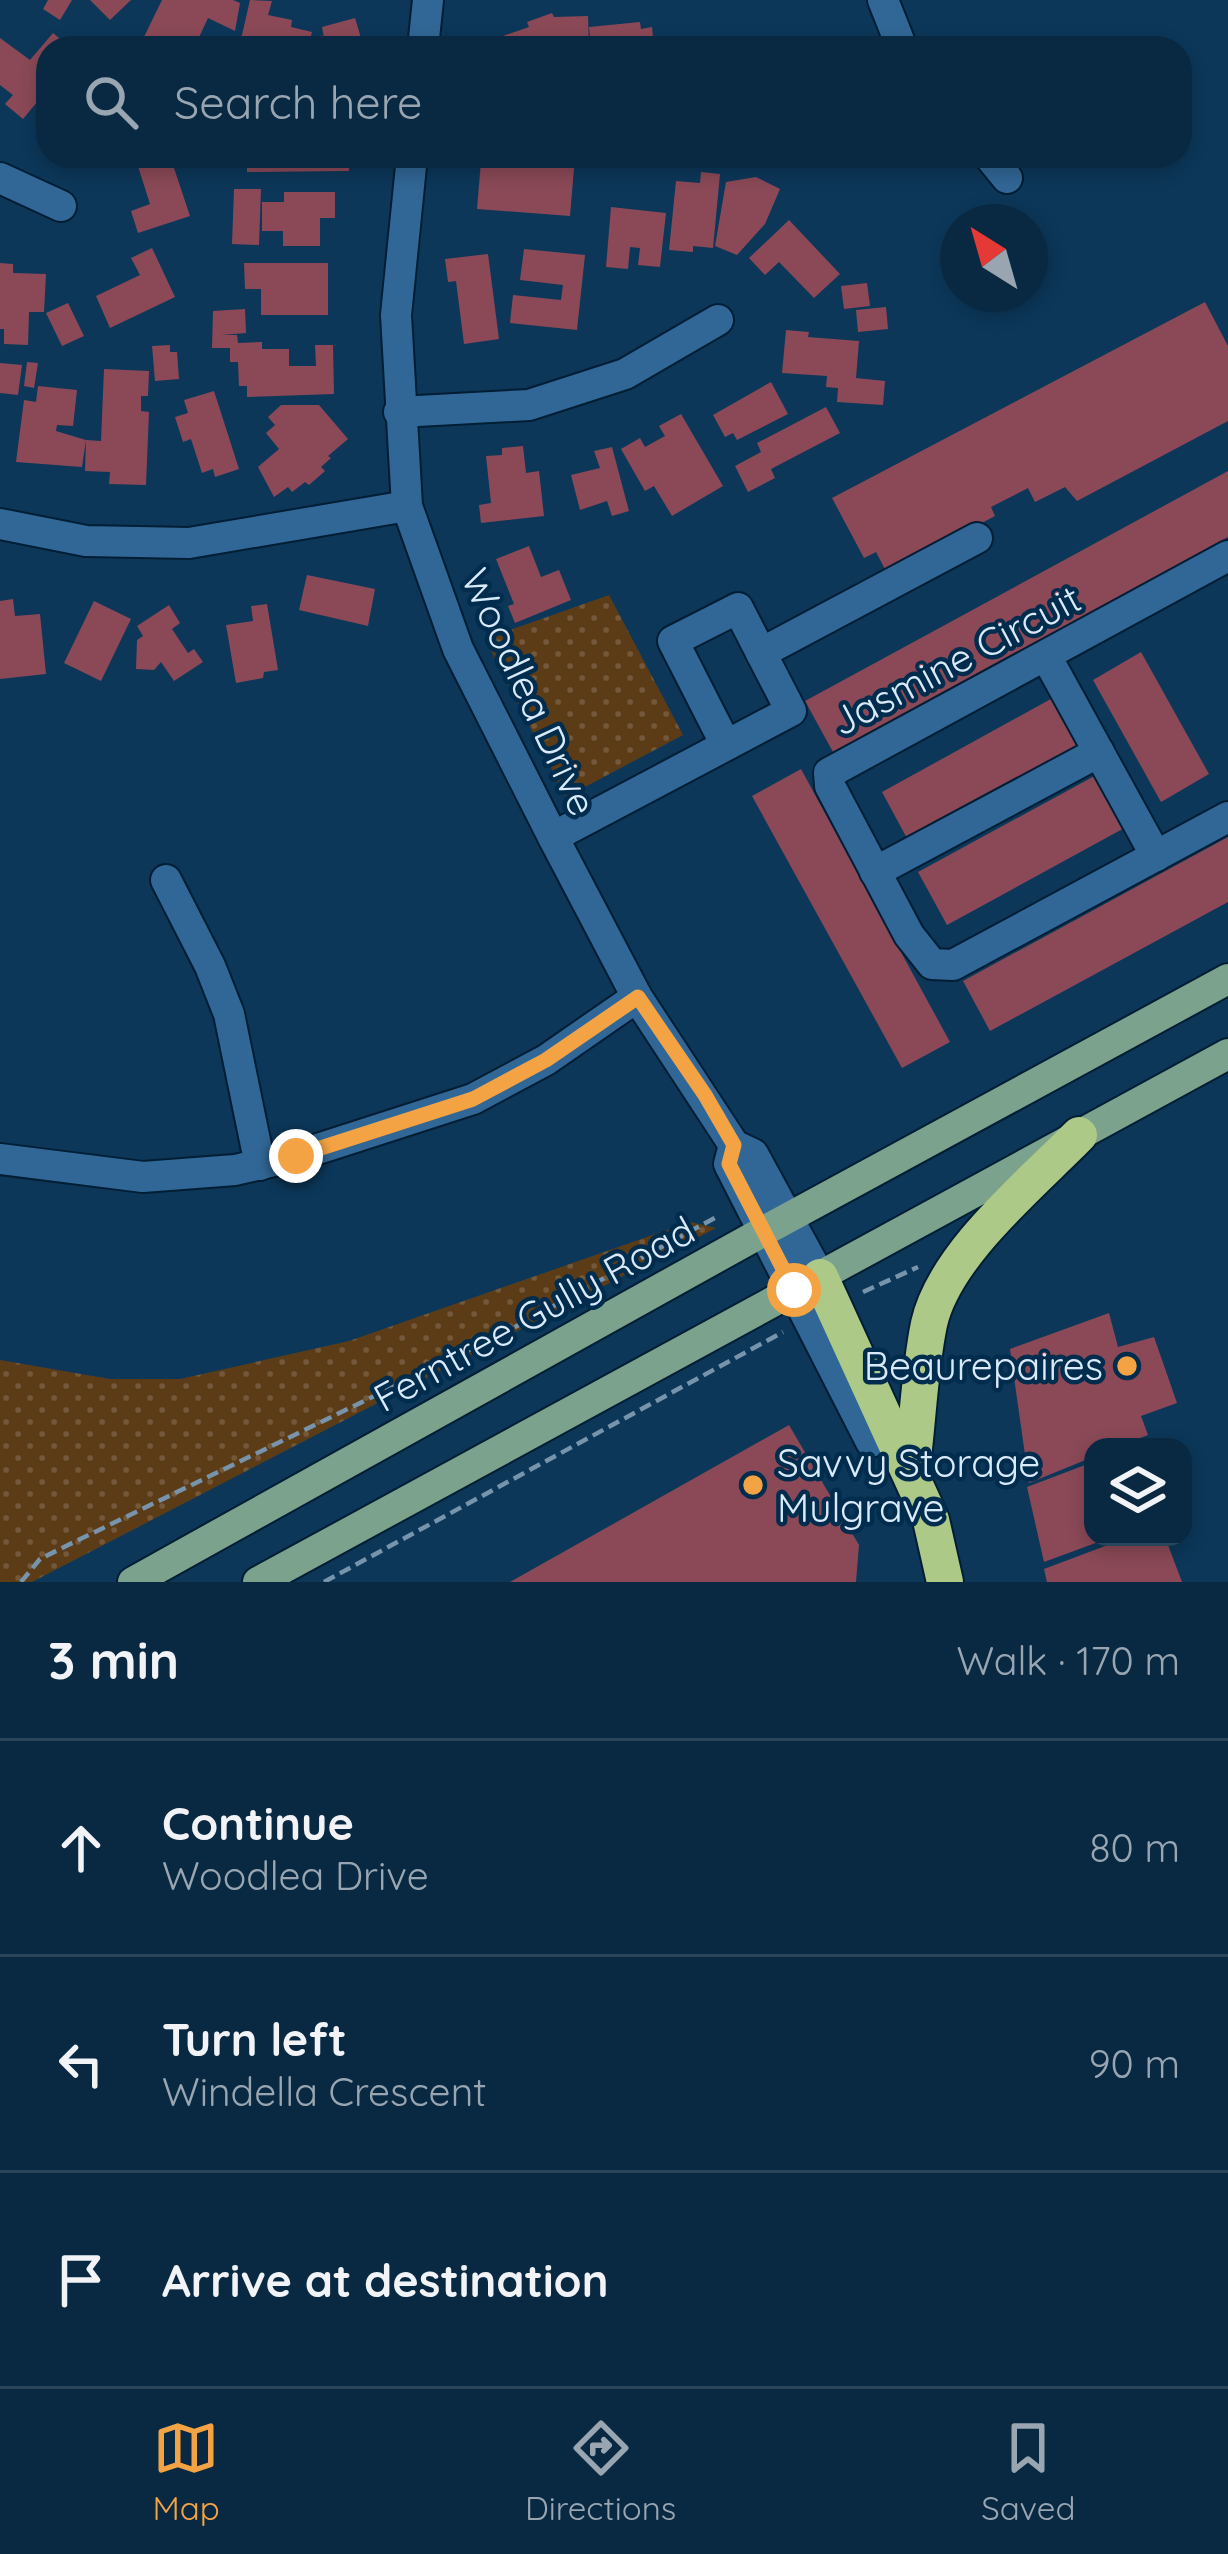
<!DOCTYPE html>
<meta charset="utf-8">
<style>
body{margin:0;font-family:Quicksand,sans-serif;background:#17354e;color:#f1f3f6}
.controls{position:absolute;right:36px;bottom:36px;display:grid;overflow:hidden;border-radius:24px;box-shadow:0 6px 18px #0003}
.controls button{width:108px;height:108px;display:grid;place-items:center;padding:0;border:0;border-bottom:3px solid #29455c;background:#092943;color:#f1f3f6;font:60px sans-serif}
.compass{position:absolute;left:940px;top:204px;width:108px;height:108px;border-radius:50%;background:#092943;box-shadow:0 6px 18px #0003;rotate:323deg}
.stop{position:absolute;width:36px;height:36px;margin:-27px;border:9px solid #f4a344;border-radius:50%;background:#fff}
.stop.end{background:#f4a344;border-color:#fff;box-shadow:0 3px 12px #0008}
.list{margin:0;padding:0;list-style:none}
h2{display:flex;justify-content:space-between;align-items:center;height:156px;margin:0;padding:0 48px;font-size:51px}
h2 small{font-size:39px;font-weight:400;color:#99a6b2}
.list li{display:grid;grid-template-columns:78px 1fr auto;gap:36px;align-items:center;box-sizing:border-box;height:216px;padding:0 48px;border-top:3px solid #29455c}
.list b{display:block;font-size:45px;white-space:nowrap}
.list p{margin:0;font-size:39px;white-space:nowrap;color:#99a6b2}
.list em{font-size:39px;font-style:normal;color:#99a6b2}
.icon{flex:none;width:66px;height:66px;fill:none;stroke:currentColor;stroke-width:2;stroke-linecap:round;stroke-linejoin:round}
.map{position:relative;flex:none;width:1228px;height:1582px;overflow:hidden}
.search{position:absolute;background:#092943;box-shadow:0 6px 18px #0003;left:36px;right:36px;top:36px;height:132px;display:flex;align-items:center;gap:30px;box-sizing:border-box;padding:0 42px;border-radius:36px;color:#99a6b2;font-size:45px}
.sheet{height:804px;background:#092943}
nav{display:flex;justify-content:space-around;align-items:center;box-sizing:border-box;height:168px;border-top:3px solid #29455c;background:#092943;font-size:33px;color:#99a6b2}
nav a{display:grid;justify-items:center;gap:6px}
nav .on{color:#f4a344}
.map>svg:first-child{display:block}
.grass{fill:url(#grass-dots)}
.building{fill:#8b4957}
.lines{fill:none;stroke-linecap:round;stroke-linejoin:round}
.minor-casing{stroke:#021e35;stroke-width:34}
.major-casing{stroke:#021e35;stroke-width:34}
.highway-casing{stroke:#021e35;stroke-width:40}
.path{stroke:#7794ad;stroke-width:4.5;stroke-dasharray:12 6;stroke-linecap:butt}
.minor{stroke:#316796;stroke-width:30}
.major{stroke:#7ba28d;stroke-width:30}
.highway{stroke:#adc987;stroke-width:36}
.route{stroke:#f4a344;stroke-width:15}
.poi-dot{fill:#f4a344;stroke:#002c4d;stroke-width:4.5}
.labels{text-anchor:middle;stroke-width:9;stroke-linejoin:round;paint-order:stroke}
.street-label{font-size:39px;fill:#d9eafa;stroke:#002c4d}
.poi-label{font-size:39px;fill:#d9eafa;stroke:#002c4d;text-anchor:end}
</style>
<div class="map">
<svg width="1228" height="1582" viewBox="0 0 1228 1582">
<defs>
<pattern id="grass-dots" width="8" height="8" patternUnits="userSpaceOnUse" patternTransform="scale(3)"><rect width="8" height="8" fill="#5c3c17"/><path d="M2 2h.1M6 6h.1" fill="none" stroke="#73583a" stroke-width="1.8" stroke-linecap="round"/></pattern>
</defs>
<rect width="100%" height="100%" fill="#0c3759"/>
<!-- grass -->
<g class="grass">
<path d="M609,595l74,140 -117,62 -81,-158z"/>
<path d="M690,1222l26,6 -684,354h-32v-222l110,19h70l169,-38z"/>
</g>
<!-- building -->
<g class="building">
<path d="M48,0h24l-12,20 -17,-11z"/>
<path d="M90,0h41l-21,20z"/>
<path d="M162,0h71l7,3 -5,28 -27,-13 -14,30h-37l-15,-7z"/>
<path d="M250,0l22,1 -4,14 24,5 -1,7 21,5 -4,16h-69z"/>
<path d="M552,13l2,4 34,-1 1,28 -22,4h-82l-2,-5 46,-16 -2,-5z"/>
<path d="M355,18l9,30h-38l-4,-21z"/>
<path d="M640,22l1,7 11,-2 2,21h-63l-2,-21z"/>
<path d="M53,33l18,15h-23v41l-25,30 -18,-15 8,-9 -13,-10v-47l30,22z"/>
<path d="M139,156h31l20,60 -52,17 -7,-22 19,-7 -15,-47z"/>
<path d="M247,156h102v15l-102,1z"/>
<path d="M481,161l93,7 -4,48 -93,-7z"/>
<path d="M701,172l19,2 -7,74 -20,-2v6l-24,-2 7,-69 24,2z"/>
<path d="M756,177l24,12 -15,35 -28,31 -22,-9 11,-64z"/>
<path d="M234,189h27l-2,56 -27,-1z"/>
<path d="M284,192h51v26h-15v28h-37v-15h-21v-29h22z"/>
<path d="M611,207l55,6 -6,54 -22,-2 2,-17 -10,-1 -2,22 -22,-2z"/>
<path d="M789,220l51,54 -26,24 -35,-36 -14,13 -16,-17z"/>
<path d="M152,248l23,49 -65,31 -14,-32 44,-21 -9,-17z"/>
<path d="M524,249l61,6 -8,75 -67,-7 3,-28 48,5 2,-15 -43,-5z"/>
<path d="M488,254l11,85 -35,5 -8,-63 -8,1 -3,-23z"/>
<path d="M0,263l13,1v9l33,1 -2,38h-15l-1,33 -24,-1v-15h-4z"/>
<path d="M244,263h84v52h-67v-26h-16z"/>
<path d="M867,283l3,23 -26,3 -3,-23z"/>
<path d="M1205,302l23,44v75l-151,80 -12,-14 -30,15 -7,-14 -37,19 4,9 -108,57 -11,-21 -12,6 -32,-60z"/>
<path d="M68,303l16,33 -22,10 -16,-33z"/>
<path d="M886,307l2,22 -30,3 -2,-22z"/>
<path d="M245,309l1,24 -25,2h16l1,8 24,-1v7h27v17h27l-1,-21h18l1,49 -87,3v-11h-8l-1,-24h-8v-14h-18l1,-37z"/>
<path d="M786,330l23,2 -1,5 51,4 -3,37 29,3 -2,24 -46,-3 1,-14 -12,-1 1,-11 -45,-3z"/>
<path d="M170,345v7h7l2,27 -24,2 -3,-35z"/>
<path d="M27,362l11,1 -4,25 -10,-2z"/>
<path d="M0,363l22,2 -4,30 -18,-2z"/>
<path d="M104,369l45,2 -1,25h-7v15l8,1 -3,73 -37,-1 1,-12 -25,-1 1,-31 15,1z"/>
<path d="M771,382l17,32 -51,26 -4,-7 -8,4 -12,-22z"/>
<path d="M38,386l39,4 -4,36 -16,-1 -1,6 30,9 -4,27 -66,-5 8,-62 12,2z"/>
<path d="M214,391l25,78 -24,8 -2,-8 -11,4 -11,-34 -8,3 -8,-25 13,-4 -4,-13z"/>
<path d="M281,405h38l29,34 -20,17 3,2 -10,9 4,4 -16,14 -4,-3 -13,10 -4,-5 -14,10 -16,-30 21,-18 -13,-16 9,-8 -7,-8z"/>
<path d="M826,407l14,26 -69,36 4,9 -27,14 -13,-26 26,-14 -4,-9z"/>
<path d="M681,414l42,72 -51,30 -18,-30 -9,5 -24,-42 19,-11 5,9 20,-11 -6,-10z"/>
<path d="M523,446l3,27 13,-2 5,45 -63,7 -2,-18 12,-2 -5,-47 16,-1v-7z"/>
<path d="M612,447l17,64 -17,5 -5,-15 -27,9 -9,-35 29,-7 -6,-17z"/>
<path d="M1228,471v66l-395,215 -28,-51z"/>
<path d="M529,546l12,31 18,-7 12,30 -56,23 -7,-17 6,-2 -18,-45z"/>
<path d="M307,575l68,14 -7,37 -69,-16z"/>
<path d="M13,599l2,17 25,-2 6,60 -46,5v-78z"/>
<path d="M94,601l37,18 -30,62 -37,-18z"/>
<path d="M267,604l11,66 -14,2 -1,6 -27,5 -10,-58 27,-4 -2,-15z"/>
<path d="M169,605l11,18 -8,6 16,24 6,-4 9,13 -29,19 -13,-19 -7,8 -18,-1 1,-29 6,-4 -6,-10z"/>
<path d="M1141,652l68,122 -48,28 -68,-122z"/>
<path d="M1058,695l28,50 -177,97 -27,-50z"/>
<path d="M801,769l149,273 -48,26 -150,-272z"/>
<path d="M1100,773l28,53 -181,99 -29,-53z"/>
<path d="M1228,837v65l-238,129 -27,-50z"/>
<path d="M1109,1313l9,34 36,-10 23,66 -36,13 7,19 -31,12h-24v10l-64,26 -19,-134z"/>
<path d="M789,1425l70,120 -3,37h-346z"/>
<path d="M1093,1462v75h19l-68,25 -17,-75z"/>
<path d="M1129,1537h36l17,45h-135l-3,-13z"/>
</g>
<g class="lines">
<defs>
<g id="minor">
<path d="M883,0l19,48"/>
<path d="M423,48l5,-48"/>
<path d="M412,156l-16,159 11,191 51,143 95,188 84,160 97,148 19,9 67,123"/>
<path d="M989,156l18,22"/>
<path d="M0,178l61,28"/>
<path d="M399,412l130,-7 96,-31 93,-54"/>
<path d="M0,524l86,17 103,2 218,-37"/>
<path d="M1228,556l-399,217 1,13 79,149 23,29 21,1 275,-148"/>
<path d="M1046,656l110,200"/>
<path d="M726,745l-53,-104 65,-33 23,45"/>
<path d="M553,837l238,-126 -30,-58 216,-115"/>
<path d="M875,872l224,-120"/>
<path d="M166,880l44,86 19,48 31,151"/>
<path d="M734,1145l-5,19 142,278"/>
<path d="M0,1159l143,18 92,-7 61,-14 177,-57 73,-39 91,-63"/>
</g>
<g id="major">
<path d="M133,1582l631,-351 464,-252"/>
<path d="M258,1582l970,-528"/>
</g>
<g id="highway">
<path d="M820,1277l111,243 14,62"/>
<path d="M911,1473c7,-49 8,-101 18,-149 15,-69 102,-140 150,-189"/>
</g>
</defs>
<!-- minor casing -->
<use href="#minor" class="minor-casing"/>
<!-- major casing -->
<use href="#major" class="major-casing"/>
<!-- highway casing -->
<use href="#highway" class="highway-casing"/>
<!-- path -->
<g class="path">
<path d="M863,1292l55,-25"/>
<path d="M21,1582l19,-23 26,-13 438,-213 216,-118"/>
<path d="M324,1582l459,-250"/>
</g>
<!-- minor -->
<use href="#minor" class="minor"/>
<!-- major -->
<use href="#major" class="major"/>
<!-- highway -->
<use href="#highway" class="highway"/>
</g>
<g class="lines">
<!-- route -->
<path class="route" d="M296,1156l177,-57 73,-39 92,-63 67,98 29,50 -5,19 65,126"/>
</g>
<!-- markers -->
<g class="poi-dot">
<circle cx="1127" cy="1366" r="12"/>
<circle cx="753" cy="1485" r="12"/>
</g>
<g class="labels">
<!-- street labels -->
<g class="street-label">
<text transform="translate(956 660) rotate(-28)" y="14">Jasmine Circuit</text>
<text transform="translate(529 692) rotate(65)" y="14">Woodlea Drive</text>
<text transform="translate(534 1314) rotate(-29)" y="14">Ferntree Gully Road</text>
</g>
<!-- poi labels -->
<g class="poi-label">
<text x="1103" y="1380">Beaurepaires</text>
<text x="777" y="1477" text-anchor="start">Savvy Storage<tspan x="777" dy="45">Mulgrave</tspan></text>
</g>
</g>
</svg>
<div class="controls">
<button><svg class="icon" aria-label="layers" viewBox="0 0 24 24"><path d="M12 4l9 5-9 5-9-5zM3 14l9 5 9-5"/></svg></button>
</div>
<svg class="compass" viewBox="-18 -18 36 36"><path d="M0-13l5 13h-10z" fill="#e53935"/><path d="M0 13l5-13h-10z" fill="#99a6b2"/></svg>
<div class="stop" style="left:794px;top:1290px"></div>
<div class="stop end" style="left:296px;top:1156px"></div>
<div class="search"><svg class="icon" aria-label="search" viewBox="0 0 24 24"><circle cx="10" cy="10" r="6"/><path d="M15 15l6 6"/></svg>Search here</div>
</div>
<section class="sheet">
<h2>3 min<small>Walk · 170 m</small></h2>
<ul class="list">
<li><svg class="icon" aria-label="ahead" viewBox="0 0 24 24"><path d="M12 20V5M6 11l6-6 6 6"/></svg><div><b>Continue</b><p>Woodlea Drive</p></div><em>80 m</em></li>
<li><svg class="icon" aria-label="left" viewBox="0 0 24 24"><path d="M17 20v-9H6M10 6l-5 5 5 5"/></svg><div><b>Turn left</b><p>Windella Crescent</p></div><em>90 m</em></li>
<li><svg class="icon" aria-label="arrive" viewBox="0 0 24 24"><path d="M6 21V4h12l-3 4 3 4H6"/></svg><div><b>Arrive at destination</b></div></li>
</ul>
</section>
<nav>
<a class="on"><svg class="icon" aria-label="map" viewBox="0 0 24 24"><path d="M3 6l6-2 6 2 6-2v14l-6 2-6-2-6 2zM9 4v14M15 6v14"/></svg>Map</a>
<a><svg class="icon" aria-label="directions" viewBox="0 0 24 24"><path d="M12 3l9 9-9 9-9-9zM9 14v-3h6M13 9l2 2-2 2"/></svg>Directions</a>
<a><svg class="icon" aria-label="saved" viewBox="0 0 24 24"><path d="M7 4h10v16l-5-4-5 4z"/></svg>Saved</a>
</nav>
